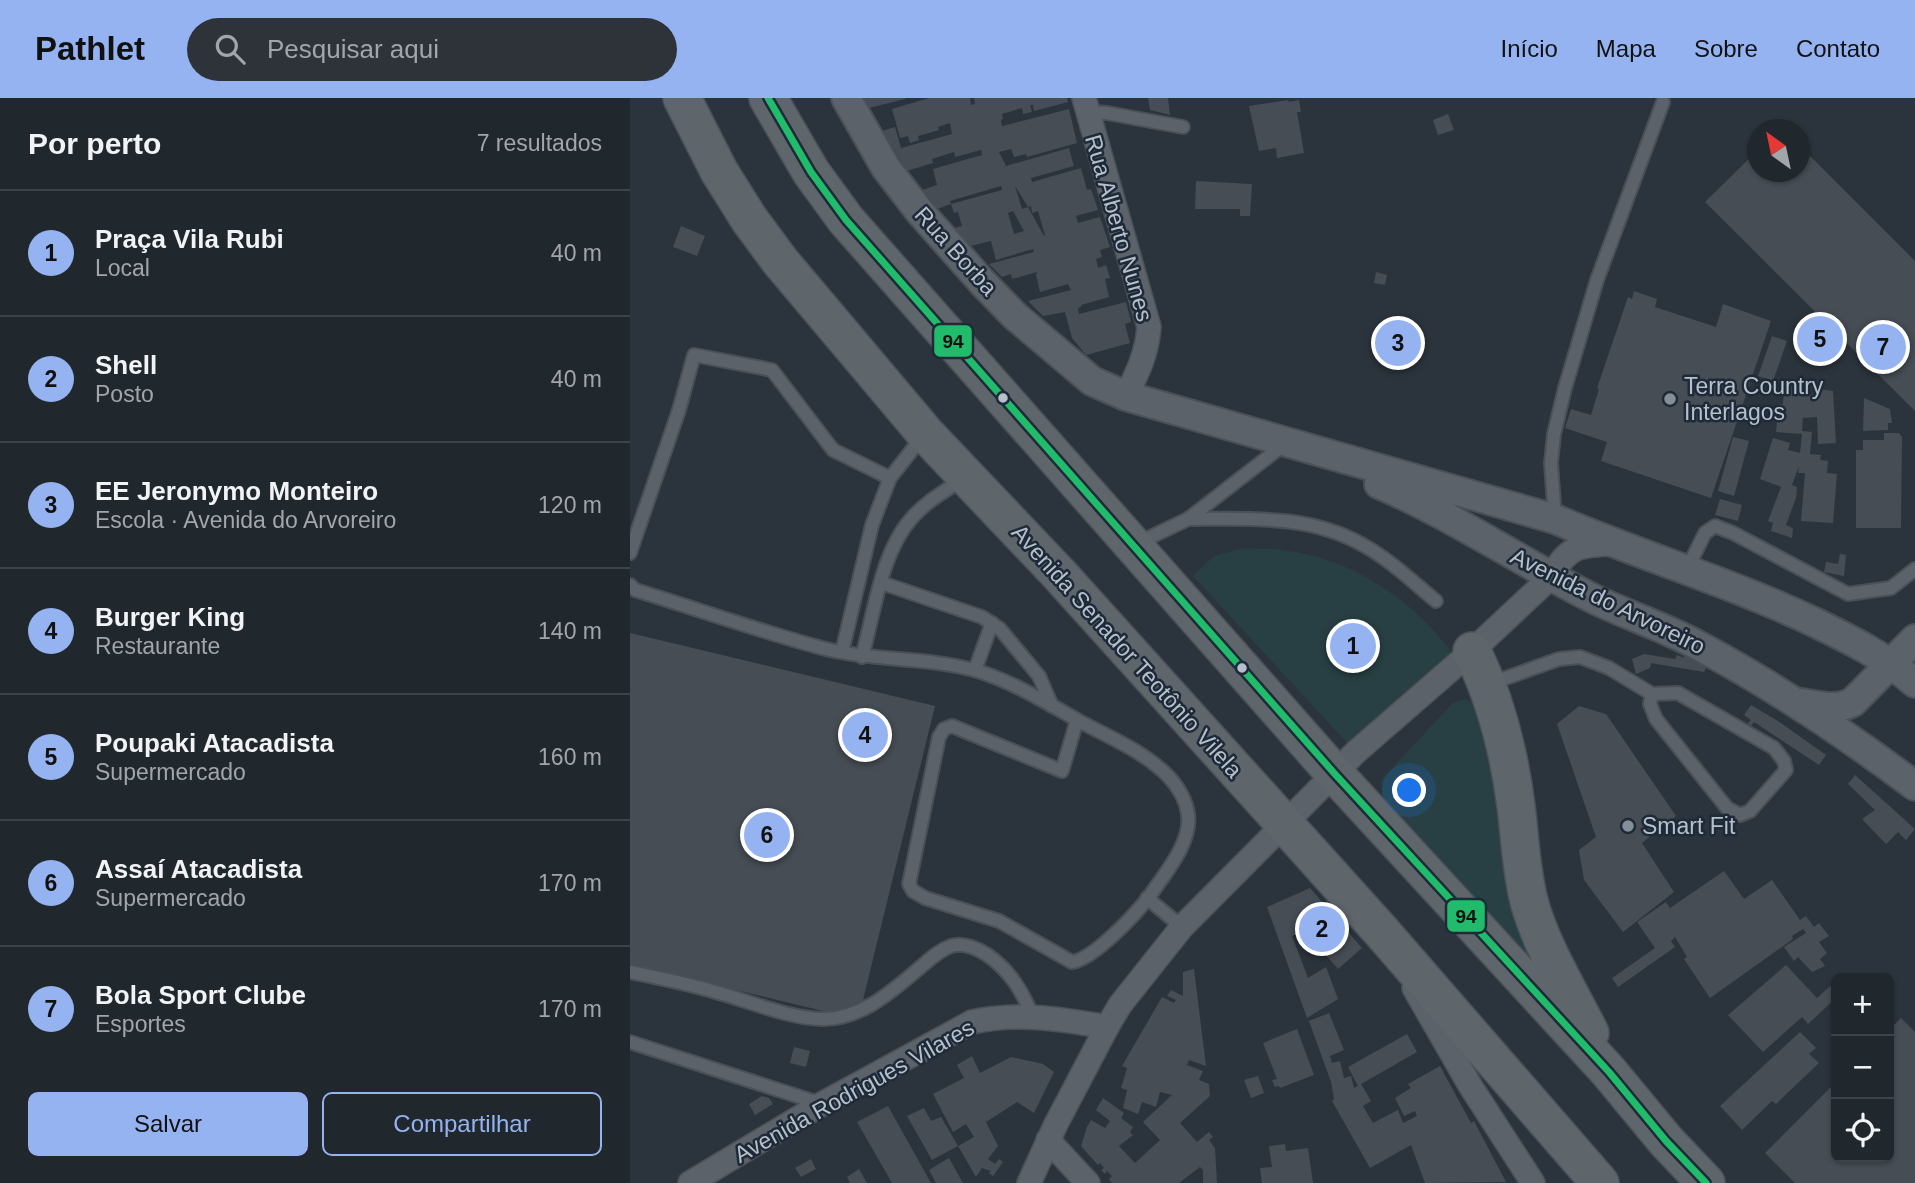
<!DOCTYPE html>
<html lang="pt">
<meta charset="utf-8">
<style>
body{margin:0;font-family:Helvetica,sans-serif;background:#2d3339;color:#f1f3f6}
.controls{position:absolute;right:21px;bottom:21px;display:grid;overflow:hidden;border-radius:10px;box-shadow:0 2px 5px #0004}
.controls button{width:63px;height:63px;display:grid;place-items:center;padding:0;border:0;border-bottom:2px solid #3d4449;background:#20272d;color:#f1f3f6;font:35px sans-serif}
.compass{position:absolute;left:1117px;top:21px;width:63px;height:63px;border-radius:50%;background:#20272d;box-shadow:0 2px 5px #0004;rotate:327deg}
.you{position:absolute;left:780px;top:693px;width:24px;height:24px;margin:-18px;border:5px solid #fff;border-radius:50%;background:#1a73e8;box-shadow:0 0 0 10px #1a73e833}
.badge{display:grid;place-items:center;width:46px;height:46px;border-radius:50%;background:#95b2f1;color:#111;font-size:23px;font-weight:700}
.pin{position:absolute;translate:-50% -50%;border:4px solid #fff;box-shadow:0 2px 7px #0006}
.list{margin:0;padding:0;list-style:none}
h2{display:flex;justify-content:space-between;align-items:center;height:91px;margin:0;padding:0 28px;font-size:30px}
h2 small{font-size:23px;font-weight:400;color:#a2a5aa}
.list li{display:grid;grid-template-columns:46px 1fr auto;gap:21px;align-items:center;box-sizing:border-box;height:126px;padding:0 28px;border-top:2px solid #3d4449}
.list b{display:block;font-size:26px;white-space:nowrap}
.list p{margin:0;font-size:23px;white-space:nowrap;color:#a2a5aa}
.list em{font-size:23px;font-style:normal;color:#a2a5aa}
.actions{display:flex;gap:14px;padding:21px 28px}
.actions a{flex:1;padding:16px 0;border:2px solid #95b2f1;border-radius:10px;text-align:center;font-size:24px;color:#95b2f1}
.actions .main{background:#95b2f1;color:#111}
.icon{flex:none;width:38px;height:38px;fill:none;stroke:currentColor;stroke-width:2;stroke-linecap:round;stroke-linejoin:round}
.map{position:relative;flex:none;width:1285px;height:1085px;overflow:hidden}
header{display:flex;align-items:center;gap:42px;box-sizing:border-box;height:98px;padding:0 35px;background:#95b2f1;color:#111}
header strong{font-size:33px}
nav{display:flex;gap:38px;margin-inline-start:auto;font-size:24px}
.search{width:490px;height:63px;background:#2d3339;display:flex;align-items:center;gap:18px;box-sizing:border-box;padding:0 24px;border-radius:38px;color:#a2a5aa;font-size:26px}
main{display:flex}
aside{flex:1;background:#20272d}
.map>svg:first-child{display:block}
.green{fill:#284043}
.building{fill:#464d54;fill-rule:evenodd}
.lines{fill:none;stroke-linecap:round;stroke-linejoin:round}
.service-casing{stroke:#4a5056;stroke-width:16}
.minor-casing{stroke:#4a5056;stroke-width:26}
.tertiary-casing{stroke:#4a5056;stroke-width:32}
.primary-casing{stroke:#495059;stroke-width:40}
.service{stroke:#5c6269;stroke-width:12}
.minor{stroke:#5c6269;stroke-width:23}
.tertiary{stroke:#5c6269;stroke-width:28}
.primary{stroke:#5e656b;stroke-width:37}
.bus-1-casing{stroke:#1e2a38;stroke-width:12}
.bus-1{stroke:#20bc6c;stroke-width:7}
.bus-dot{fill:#b6c0cc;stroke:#1e2a38;stroke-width:2.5}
.poi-dot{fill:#858f9a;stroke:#1e2a38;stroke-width:2.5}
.labels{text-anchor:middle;stroke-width:5;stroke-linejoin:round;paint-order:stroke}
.street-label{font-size:23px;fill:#b6c0cc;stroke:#1e2a38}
.poi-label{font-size:23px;fill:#b6c0cc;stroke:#1e2a38;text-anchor:start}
.line-badge{stroke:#1e2a38;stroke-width:2.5}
.pale-badge-label{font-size:19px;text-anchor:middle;font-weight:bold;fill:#111}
</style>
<header>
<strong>Pathlet</strong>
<div class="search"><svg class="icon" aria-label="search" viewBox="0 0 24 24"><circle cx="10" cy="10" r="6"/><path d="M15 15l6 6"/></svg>Pesquisar aqui</div>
<nav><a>Início</a><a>Mapa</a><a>Sobre</a><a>Contato</a></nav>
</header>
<main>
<aside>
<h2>Por perto<small>7 resultados</small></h2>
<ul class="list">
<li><span class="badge">1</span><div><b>Praça Vila Rubi</b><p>Local</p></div><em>40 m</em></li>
<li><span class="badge">2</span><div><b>Shell</b><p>Posto</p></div><em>40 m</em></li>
<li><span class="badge">3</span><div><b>EE Jeronymo Monteiro</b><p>Escola · Avenida do Arvoreiro</p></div><em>120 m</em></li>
<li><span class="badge">4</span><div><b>Burger King</b><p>Restaurante</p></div><em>140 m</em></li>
<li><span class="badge">5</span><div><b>Poupaki Atacadista</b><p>Supermercado</p></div><em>160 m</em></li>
<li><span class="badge">6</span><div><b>Assaí Atacadista</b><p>Supermercado</p></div><em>170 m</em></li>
<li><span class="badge">7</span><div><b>Bola Sport Clube</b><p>Esportes</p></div><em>170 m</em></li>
</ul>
<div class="actions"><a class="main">Salvar</a><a>Compartilhar</a></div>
</aside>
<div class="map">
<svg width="1285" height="1085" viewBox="0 0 1285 1085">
<rect width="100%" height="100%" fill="#2b343c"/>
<!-- green -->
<g class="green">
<path d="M614,450c12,1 25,0 38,2 67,7 131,49 170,103l-103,92 -156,-169 21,-20z"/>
<path d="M835,601l14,6 7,11 42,236 -3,5 -140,-140 -4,-37 72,-77z"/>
</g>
<!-- building -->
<g class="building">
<path d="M234,0h41v1l-36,9z"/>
<path d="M299,0h41l1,7 4,-1 -1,-6h93l1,4 -34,9 -1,-6h-3l2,7 -9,2 -1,-6 -20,6 1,5 -2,1 1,6 67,-17 8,34 -50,14 -1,-3 -12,3 -3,-8 -12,3 7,14 63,-18 5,18 -43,12 1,4 49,-14 6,22 4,-1 7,21 -22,6 2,7 22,-6 10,30 -10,3 2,7 -6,2 2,9 8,-3 4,13 -5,1 4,18 -28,8v2l-3,1 1,6 47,-12 5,20 -6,2 5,19 -44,12 -14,-17 -7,-26 -22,4 -15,-15 43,-11 -3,-6 -28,8 -4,-17 1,-3 -25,7 -1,-5 -9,3 -13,-13 45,-12 -1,-3 -37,11 -5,-19 -21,5 -16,-18 8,-2 -4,-14 -4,1 -3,-9 51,-14 -1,-4 -51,15 1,3 -14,5 -15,-19 15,-5 -4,-16 49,-14 -1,-5 -26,7 -1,-5 -22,7 1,4 -26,8 -25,-40 13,-4 6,21 51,-14 -2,-11 -12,4 1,3 -21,6 1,4 -9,3 -2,-7 -8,2 -8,-29zM385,88l13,21 3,-1 1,7 6,-2 7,24 -1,1 -16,-29 -6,2zM383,113l11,20 -10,3 -6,-21z"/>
<path d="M518,0h20l2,17 -20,-5z"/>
<path d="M658,2l1,2 10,-2 2,12h-4l7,41 -27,5 -1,-10 -17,3 -10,-45z"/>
<path d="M818,16l6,16 -16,5 -5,-15z"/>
<path d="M1170,48l115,115v150l-210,-209 53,-52v22h42z"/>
<path d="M566,83l56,3 -2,32h-10v-7h-45z"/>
<path d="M51,128l24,10 -8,20 -24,-9z"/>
<path d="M746,174l11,3 -2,10 -11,-2z"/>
<path d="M1004,193l23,8 -2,8 61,20 7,-23 48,17 -60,177 -110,-37 6,-19 -42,-14 6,-19 20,6 8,-26 -2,-1 31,-91 4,2z"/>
<path d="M1142,238l15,5 -14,40 -15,-5z"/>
<path d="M1154,287l22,2 -1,7 13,1 1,-6 14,2 3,52 -18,1 -1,-27 -14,1 -1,13 10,1 -2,22 11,1 -1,5 8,1 -1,12 10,1 -4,49 -32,-2 4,-48h-7l1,-7 -7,19 5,2 -1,11 -10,27 7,3 -1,10 -21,-7 2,-8 -5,-2 13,-34 -21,-8 13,-41 17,5 -2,7 12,3 2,-19 -26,-2 3,-28h4z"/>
<path d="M1234,300l26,11 2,14h-4v7l-25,1z"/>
<path d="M1254,335h15l3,4 -1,91h-45v-78h7v-10h21z"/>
<path d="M1103,339l16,4 -15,55 -16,-5z"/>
<path d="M1090,401l22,6 -4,16 -23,-6z"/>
<path d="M1210,456l6,1 -2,21 -20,-4 2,-10 12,2z"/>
<path d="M0,535l305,73 -72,294 -28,14 -205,-50z"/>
<path d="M1054,553l24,13 -4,8 -53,-9 -1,5 -14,6 -4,-15 12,-5 31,5 2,-4 7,3z"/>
<path d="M1121,607l27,16 48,34 -7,10 -65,-43 -3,4 -3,-3 3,-3 -7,-5z"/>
<path d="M949,608l27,8 70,102 -34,27 32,49 -51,40 -39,-52 -5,-30 17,-13 -39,-113z"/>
<path d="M1225,677l60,54 -9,11 -8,-8 -12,12 -24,-25 13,-9 -27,-26z"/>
<path d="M1094,773l20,28 28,-19 28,40 6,-4 8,11 5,-4 10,13 -10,6 8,11 -7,6 5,7 -13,6 -14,-15 -4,4 -10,-14 22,-14 -3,-4 -11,7 1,3 -83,59 -26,-39 3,-2 -12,-20 -4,4 4,6 -57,40 -6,-9 43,-30 -18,-26 29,-20 4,6z"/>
<path d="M680,790l52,60 -24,21 -33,-38 -13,5 16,42 18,-11 12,32 -31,19 -40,-111z"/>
<path d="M1156,867l31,33 19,-17v17l-28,26 -6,-7 -39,35 -35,-37z"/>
<path d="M564,871l12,97 -17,-6 -2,5 16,6 -4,9 10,4 1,12 -30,27 17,19 12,-10 4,5 -4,3 6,8 2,35h-14v-13l-3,-3 -21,16h-67l-3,-4 3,-3 -5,-5 -2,3 -4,-4 3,-2 -4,-5 -2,2 -17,-19 6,-19 4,-7 14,8 5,-7 -14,-11 7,-12 21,15 -3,5 12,9 -3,5 3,3 -14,11 16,17 25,-23 -17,-18 29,-27 -12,-3 -4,15 -14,-5 -4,12 -15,-6 4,-18 -6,-2 6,-20 -5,-2 40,-69 12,6 2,-3 -9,-4 4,-6 12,6v-24z"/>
<path d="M699,915l15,37 -14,6 2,7 8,-2 4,17 7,-2 3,12 4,-2 -10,-19 59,-33 10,18 -56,32 10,17 -8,5 10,17 25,-13 5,13 14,-7 -2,-5 -11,5 -9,-18 16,-10 -3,-4 32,-18 31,57 3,-2 32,61 -81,1 -14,-38 -41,23 -38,-67 2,-2 -3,-17 -22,-61z"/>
<path d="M1271,920l14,14v151h-120l-30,-30 71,-71v75h53v-127z"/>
<path d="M667,931l17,46 -34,13 -1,-2 -4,1 -3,-7 5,-1 -14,-36z"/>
<path d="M1170,934l16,16 -7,6 10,9 -43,41 -4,-3 -30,29 -22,-24z"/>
<path d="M164,949l16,4 -4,16 -16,-4z"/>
<path d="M342,958l8,17 31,-16 32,7 11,8 -20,41 -17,-11 -31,20 12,24 -10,13 7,5 4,-5 4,3 -10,14 -4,-3 2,-2 -9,-3 -6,9 -18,-31 16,-9 -8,-13 -13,8 -20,-38 31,-16 -7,-13z"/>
<path d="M628,978l6,17 -13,5 -7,-18z"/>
<path d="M132,998l7,2 4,6 -18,11 -6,-11z"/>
<path d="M258,1008l43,77h-39l-35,-61z"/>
<path d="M294,1010l7,13 10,-4 17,29 -26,14 -25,-44z"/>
<path d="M655,1046l1,7 22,-3 5,35h-51l-2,-15 12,-1 -3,-21z"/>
<path d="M319,1060l14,25h-27l-7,-13z"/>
<path d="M181,1061l5,10 -15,8 -6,-9z"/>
<path d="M229,1071l8,14h-17l-3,-6z"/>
</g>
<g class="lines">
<defs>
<g id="service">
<path d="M457,14l20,1 76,14"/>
<path d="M558,421c60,0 121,-5 175,26 26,14 50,37 73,56"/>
<path d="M925,421l-4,-56 3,-29 11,-46 32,-108 66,-178"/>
<path d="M506,446l52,-25 98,-76"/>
<path d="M0,455l49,-143 15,-55 78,15 61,80 57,28"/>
<path d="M1057,471l18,-36 10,-7 18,7 115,61 43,-6 24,-19"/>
<path d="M252,485l100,34 18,12 39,47 13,30"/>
<path d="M0,487l5,5c62,19 124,41 187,58 50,13 103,9 152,22 36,10 73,33 105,51 30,16 66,31 90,56 9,10 17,22 19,37 4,28 -22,58 -37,80 -13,18 -57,65 -79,68l-73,-41 -74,-23 -12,-7 -4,-7 30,-147 5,-8 8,-3 110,45 15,-51"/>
<path d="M212,554l30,-127 18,-47 33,-42"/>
<path d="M232,559c12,-43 19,-104 49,-138 14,-17 34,-28 52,-40"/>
<path d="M345,572l17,-47"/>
<path d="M859,586l70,-25 21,-2 29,11 43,26 26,-1 96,55 10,13 2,9 -36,41 -10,4 -13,-7 -71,-89 -6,-15 2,-10"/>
<path d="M517,800l35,29"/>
<path d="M0,874c29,6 60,12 89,21 33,9 69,25 103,26 37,1 68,-26 94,-48 11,-9 21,-20 35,-25 12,-4 25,2 35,8 24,16 36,37 47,63"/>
<path d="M0,944l192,62"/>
</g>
<g id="minor">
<path d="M454,0l65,229c-2,26 -11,45 -23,69"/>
<path d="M784,890l57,99 62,96"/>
<path d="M418,1042l40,43"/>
<path d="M60,1085l132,-79 150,-82c45,-10 90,-3 135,5"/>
<path d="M399,1085l27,-59 51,-97 13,-22 62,-78 174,-175 116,-101 81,-76c14,-30 30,-30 61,-31"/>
</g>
<g id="tertiary">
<path d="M216,0l40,70 34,44 62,70 33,34 77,65 34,15 429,123c86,37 175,63 259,103 37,18 70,34 101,61"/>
<path d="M749,386c74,32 142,78 215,115 35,17 73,29 107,48 75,40 146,88 214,139"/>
<path d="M1172,605c19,3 34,8 51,-1l62,-63"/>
</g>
<g id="primary">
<path d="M52,0l37,73 30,48 31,42 38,45 107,127 134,141 322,357 219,252"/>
<path d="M138,0l43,74 35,48 488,553 275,299 57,69 40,42"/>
<path d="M842,553c24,49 37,101 44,155 4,32 5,64 13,95 11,43 41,92 61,132"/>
</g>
</defs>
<!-- service casing -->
<use href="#service" class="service-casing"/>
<!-- minor casing -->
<use href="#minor" class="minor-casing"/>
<!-- tertiary casing -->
<use href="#tertiary" class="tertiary-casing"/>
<!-- primary casing -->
<use href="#primary" class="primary-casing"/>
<!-- service -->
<use href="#service" class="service"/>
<!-- minor -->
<use href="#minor" class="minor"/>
<!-- tertiary -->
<use href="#tertiary" class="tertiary"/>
<!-- primary -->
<use href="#primary" class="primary"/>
<defs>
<path id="bus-1" d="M138,0l43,74 35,48 488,553 275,299 57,69 40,42"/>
</defs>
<!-- bus-1 casing -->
<use href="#bus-1" class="bus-1-casing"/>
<!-- bus-1 -->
<use href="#bus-1" class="bus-1"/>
</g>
<!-- markers -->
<g class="bus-dot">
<circle cx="373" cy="300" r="6"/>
<circle cx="612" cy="570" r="6"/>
</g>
<g class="poi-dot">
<circle cx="1040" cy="301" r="7"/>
<circle cx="998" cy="728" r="7"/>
</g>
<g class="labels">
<!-- street labels -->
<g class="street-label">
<text transform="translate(489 130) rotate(74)" y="8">Rua Alberto Nunes</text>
<text transform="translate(326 153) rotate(48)" y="8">Rua Borba</text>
<text transform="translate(978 503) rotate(26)" y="8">Avenida do Arvoreiro</text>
<text transform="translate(497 553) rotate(48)" y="8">Avenida Senador Teotônio Vilela</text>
<text transform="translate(224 993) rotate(-29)" y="8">Avenida Rodrigues Vilares</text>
</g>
<!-- poi labels -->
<g class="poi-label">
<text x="1054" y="296">Terra Country<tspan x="1054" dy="26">Interlagos</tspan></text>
<text x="1012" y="736">Smart Fit</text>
</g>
</g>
<g class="line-badge">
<rect x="303" y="226" width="40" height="34" rx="7" fill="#20bc6c"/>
<rect x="816" y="801" width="40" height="34" rx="7" fill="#20bc6c"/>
</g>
<g class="pale-badge-label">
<text x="323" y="250">94</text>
<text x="836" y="825">94</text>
</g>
</svg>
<div class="controls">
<button>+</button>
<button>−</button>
<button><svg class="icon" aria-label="locate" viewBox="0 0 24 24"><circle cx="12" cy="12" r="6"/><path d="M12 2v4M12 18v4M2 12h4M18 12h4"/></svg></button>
</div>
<svg class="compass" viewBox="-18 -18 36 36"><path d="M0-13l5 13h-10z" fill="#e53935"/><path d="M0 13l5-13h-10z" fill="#a2a5aa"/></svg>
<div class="you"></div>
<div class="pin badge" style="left:723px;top:548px">1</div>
<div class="pin badge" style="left:692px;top:831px">2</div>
<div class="pin badge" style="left:768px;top:245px">3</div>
<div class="pin badge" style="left:235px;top:637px">4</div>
<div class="pin badge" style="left:1190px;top:241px">5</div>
<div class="pin badge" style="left:137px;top:737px">6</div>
<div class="pin badge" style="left:1253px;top:249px">7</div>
</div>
</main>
